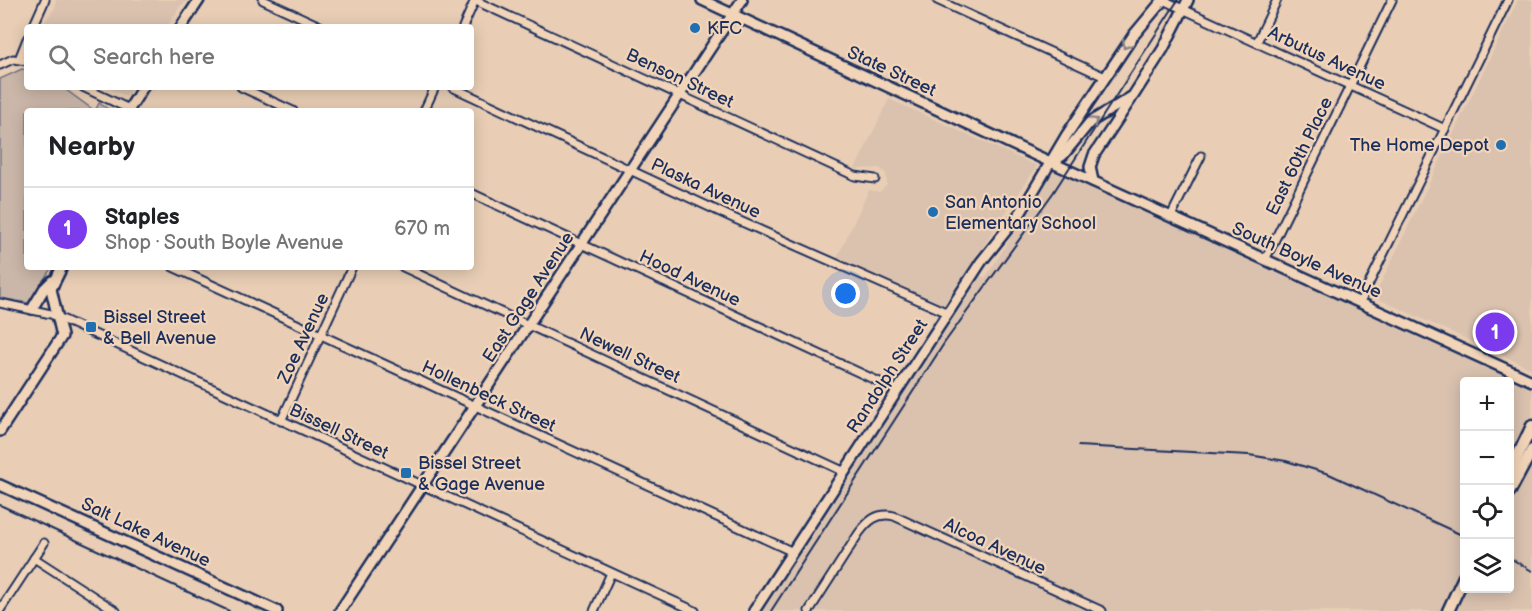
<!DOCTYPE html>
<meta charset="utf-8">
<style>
body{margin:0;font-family:"Balsamiq Sans",sans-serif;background:#f2f2f2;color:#202124}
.controls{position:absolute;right:18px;bottom:18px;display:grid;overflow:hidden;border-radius:6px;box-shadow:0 3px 15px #0003}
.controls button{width:54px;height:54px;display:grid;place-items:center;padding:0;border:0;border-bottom:2px solid #e0e0e0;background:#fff;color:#202124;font:30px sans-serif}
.you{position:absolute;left:846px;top:294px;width:21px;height:21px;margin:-15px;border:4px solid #fff;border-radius:50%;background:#1a73e8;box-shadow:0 0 0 9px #1a73e833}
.badge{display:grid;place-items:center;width:39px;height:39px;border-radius:50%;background:#7c3aed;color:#fff;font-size:20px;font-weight:700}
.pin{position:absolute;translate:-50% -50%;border:3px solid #fff;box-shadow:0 2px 6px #0006}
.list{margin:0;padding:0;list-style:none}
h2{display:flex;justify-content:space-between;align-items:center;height:78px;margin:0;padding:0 24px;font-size:26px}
h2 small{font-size:20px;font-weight:400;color:#757577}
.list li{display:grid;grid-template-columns:39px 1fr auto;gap:18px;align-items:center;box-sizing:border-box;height:84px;padding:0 24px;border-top:2px solid #e0e0e0}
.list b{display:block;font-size:22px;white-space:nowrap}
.list p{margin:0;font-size:20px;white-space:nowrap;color:#757577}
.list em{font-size:20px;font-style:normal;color:#757577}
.icon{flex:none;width:33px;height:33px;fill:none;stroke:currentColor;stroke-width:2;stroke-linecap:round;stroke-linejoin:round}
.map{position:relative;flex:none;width:1532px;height:611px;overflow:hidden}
.search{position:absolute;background:#fff;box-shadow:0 3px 15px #0003;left:24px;top:24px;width:450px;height:66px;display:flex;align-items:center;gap:15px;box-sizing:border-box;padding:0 21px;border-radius:6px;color:#757577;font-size:22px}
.panel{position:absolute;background:#fff;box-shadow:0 3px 15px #0003;left:24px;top:108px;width:450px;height:162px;border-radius:6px}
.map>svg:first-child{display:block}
.built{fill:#dac2af;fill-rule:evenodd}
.green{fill:#cbb7a9;stroke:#737384;stroke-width:1.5}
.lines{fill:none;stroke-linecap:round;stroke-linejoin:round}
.street-casing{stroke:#1b2f5e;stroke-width:11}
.secondary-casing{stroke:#1b2f5e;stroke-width:14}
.primary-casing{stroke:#1b2f5e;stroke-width:15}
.street{stroke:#f2d5b9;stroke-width:7}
.secondary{stroke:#f2d5b9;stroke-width:9}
.primary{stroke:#f2d5b9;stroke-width:10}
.rail{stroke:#1b2f5e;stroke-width:2}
.oneway{stroke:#86828c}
.poi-dot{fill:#1f6fb2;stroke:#f2d5b9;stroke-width:2}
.labels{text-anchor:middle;stroke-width:4.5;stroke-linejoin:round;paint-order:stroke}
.poi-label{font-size:18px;fill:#1b2f5e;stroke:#f2d5b9;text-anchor:start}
.street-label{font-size:18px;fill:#1b2f5e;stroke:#f2d5b9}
</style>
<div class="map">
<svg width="1532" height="611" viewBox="0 0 1532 611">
<rect width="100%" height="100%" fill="#e9ceb5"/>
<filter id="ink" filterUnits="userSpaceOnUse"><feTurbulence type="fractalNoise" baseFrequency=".0167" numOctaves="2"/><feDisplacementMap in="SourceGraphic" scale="12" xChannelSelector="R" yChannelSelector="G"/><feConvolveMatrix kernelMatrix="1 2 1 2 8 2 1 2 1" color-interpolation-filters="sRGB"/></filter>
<g filter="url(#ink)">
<!-- built -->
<g class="built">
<path d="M56,0h133l-8,5 -14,22h-126l14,-19z"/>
<path d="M1518,0h14v369l-158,-72z"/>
<path d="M106,87h27l-7,9z"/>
<path d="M889,99l148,67 -93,139 -107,-47 32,-68 10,2 8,-7 -1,-11 -6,-6 -25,1z"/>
<path d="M1059,163l473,220v228h-770l218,-336 5,3zM1464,382h46v206h-46z"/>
</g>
<!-- green -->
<path class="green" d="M22,69l5,1v17h35l33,24 4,-8 12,8h-84v156h25l-24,36 -28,-5v-219z"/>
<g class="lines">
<defs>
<g id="street">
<path d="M263,0l59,27"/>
<path d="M474,0l381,176 20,3"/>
<path d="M937,0l168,77"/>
<path d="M1163,0l282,129"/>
<path d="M33,27l12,-27"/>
<path d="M463,27l12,-27"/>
<path d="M1257,42l20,-42"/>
<path d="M19,59l8,-20"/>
<path d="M0,65l13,-6 14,2"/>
<path d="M83,87l46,22"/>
<path d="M241,87l52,24"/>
<path d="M452,87l281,131 215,95"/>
<path d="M424,111l11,-24"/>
<path d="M471,193l426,197"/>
<path d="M1171,216l30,-60"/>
<path d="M1265,260l127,-260"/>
<path d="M173,267l620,285"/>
<path d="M403,267l442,205"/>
<path d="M1360,302l148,-302"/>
<path d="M0,303l51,11 644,297"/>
<path d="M281,421l71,-154"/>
<path d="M34,558l82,53"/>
<path d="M0,610l44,-67"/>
<path d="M594,611l17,-38"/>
<path d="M809,611l50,-78c9,-12 18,-21 35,-17l208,95"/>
</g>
<g id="secondary">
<path d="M702,0l333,155 497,226"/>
<path d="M181,27l18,-27"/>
<path d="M128,111l15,-24"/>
<path d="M1053,162l10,-7 27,-33 43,-26 30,-47 25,-49"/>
<path d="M1093,181l-3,-14 4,-12 37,-56"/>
<path d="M32,309l12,-20 8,-8"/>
<path d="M0,431l62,-95 -11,-47 11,-22"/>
<path d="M0,485l277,126"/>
<path d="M340,611l402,-611"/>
<path d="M754,611l227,-349 40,-50 45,-76 67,-100 30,-36"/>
</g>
<g id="primary">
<path d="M1510,472l22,-46"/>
<path d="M1510,491l22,-41"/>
<path d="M1448,611l16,-34"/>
</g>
</defs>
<!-- street casing -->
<use href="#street" class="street-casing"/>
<!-- secondary casing -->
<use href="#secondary" class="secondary-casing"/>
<!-- primary casing -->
<use href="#primary" class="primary-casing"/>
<!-- street -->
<use href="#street" class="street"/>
<!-- secondary -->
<use href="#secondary" class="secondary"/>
<!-- primary -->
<use href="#primary" class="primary"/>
<!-- rail -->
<g class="rail">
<path d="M1078,446l171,9 37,6 43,13 135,62"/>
<path d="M0,505l229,106"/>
<path d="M1510,558l22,13"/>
<path d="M771,611l174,-269 108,-149 125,-193"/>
</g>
</g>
<!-- one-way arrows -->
<defs><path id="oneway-chevron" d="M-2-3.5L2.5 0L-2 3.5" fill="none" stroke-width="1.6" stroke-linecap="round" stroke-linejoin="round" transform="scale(1.5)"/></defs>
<g class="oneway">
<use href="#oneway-chevron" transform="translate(1126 45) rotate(124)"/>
<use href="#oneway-chevron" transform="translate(1094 121) rotate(-35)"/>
</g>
</g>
<!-- markers -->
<g class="poi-dot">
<circle cx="695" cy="28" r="6"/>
<circle cx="1501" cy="145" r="6"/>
<circle cx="933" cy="212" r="6"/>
<rect x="85" y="321" width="12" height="12" rx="3"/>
<rect x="400" y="467" width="12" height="12" rx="3"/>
</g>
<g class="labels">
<!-- poi labels -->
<g class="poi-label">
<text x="707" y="34">KFC</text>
<text x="1489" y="151" text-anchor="end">The Home Depot</text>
<text x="945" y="208">San Antonio<tspan x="945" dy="21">Elementary School</tspan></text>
<text x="103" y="323">Bissel Street<tspan x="103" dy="21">&amp; Bell Avenue</tspan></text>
<text x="418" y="469">Bissel Street<tspan x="418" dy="21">&amp; Gage Avenue</tspan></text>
</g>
<!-- street labels -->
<g class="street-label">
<text transform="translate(1327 58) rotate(25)" y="6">Arbutus Avenue</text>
<text transform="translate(892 71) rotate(25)" y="6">State Street</text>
<text transform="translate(680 78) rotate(25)" y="6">Benson Street</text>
<text transform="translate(1299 156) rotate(-64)" y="6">East 60th Place</text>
<text transform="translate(706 188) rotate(25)" y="6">Plaska Avenue</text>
<text transform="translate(1307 260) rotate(24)" y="6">South Boyle Avenue</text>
<text transform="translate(690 278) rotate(25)" y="6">Hood Avenue</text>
<text transform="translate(528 297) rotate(-57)" y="6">East Gage Avenue</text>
<text transform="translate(303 338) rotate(-65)" y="6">Zoe Avenue</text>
<text transform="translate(630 355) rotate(25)" y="6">Newell Street</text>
<text transform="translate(887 376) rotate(-57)" y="6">Randolph Street</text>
<text transform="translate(489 396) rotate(25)" y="6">Hollenbeck Street</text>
<text transform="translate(339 431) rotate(25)" y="6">Bissell Street</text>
<text transform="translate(146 532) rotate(25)" y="6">Salt Lake Avenue</text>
<text transform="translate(995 546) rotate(25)" y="6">Alcoa Avenue</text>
</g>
</g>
</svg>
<div class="controls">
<button>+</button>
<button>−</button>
<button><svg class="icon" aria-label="locate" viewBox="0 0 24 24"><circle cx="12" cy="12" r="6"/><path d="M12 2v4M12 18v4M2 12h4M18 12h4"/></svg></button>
<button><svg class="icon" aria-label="layers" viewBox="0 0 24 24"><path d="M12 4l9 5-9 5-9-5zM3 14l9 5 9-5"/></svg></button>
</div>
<div class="you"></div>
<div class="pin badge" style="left:1495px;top:332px">1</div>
<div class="search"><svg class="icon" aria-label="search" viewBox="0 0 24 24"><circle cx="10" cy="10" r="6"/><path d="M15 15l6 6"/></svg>Search here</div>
<section class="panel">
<h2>Nearby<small></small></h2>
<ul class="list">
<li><span class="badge">1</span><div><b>Staples</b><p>Shop · South Boyle Avenue</p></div><em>670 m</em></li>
</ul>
</section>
</div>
